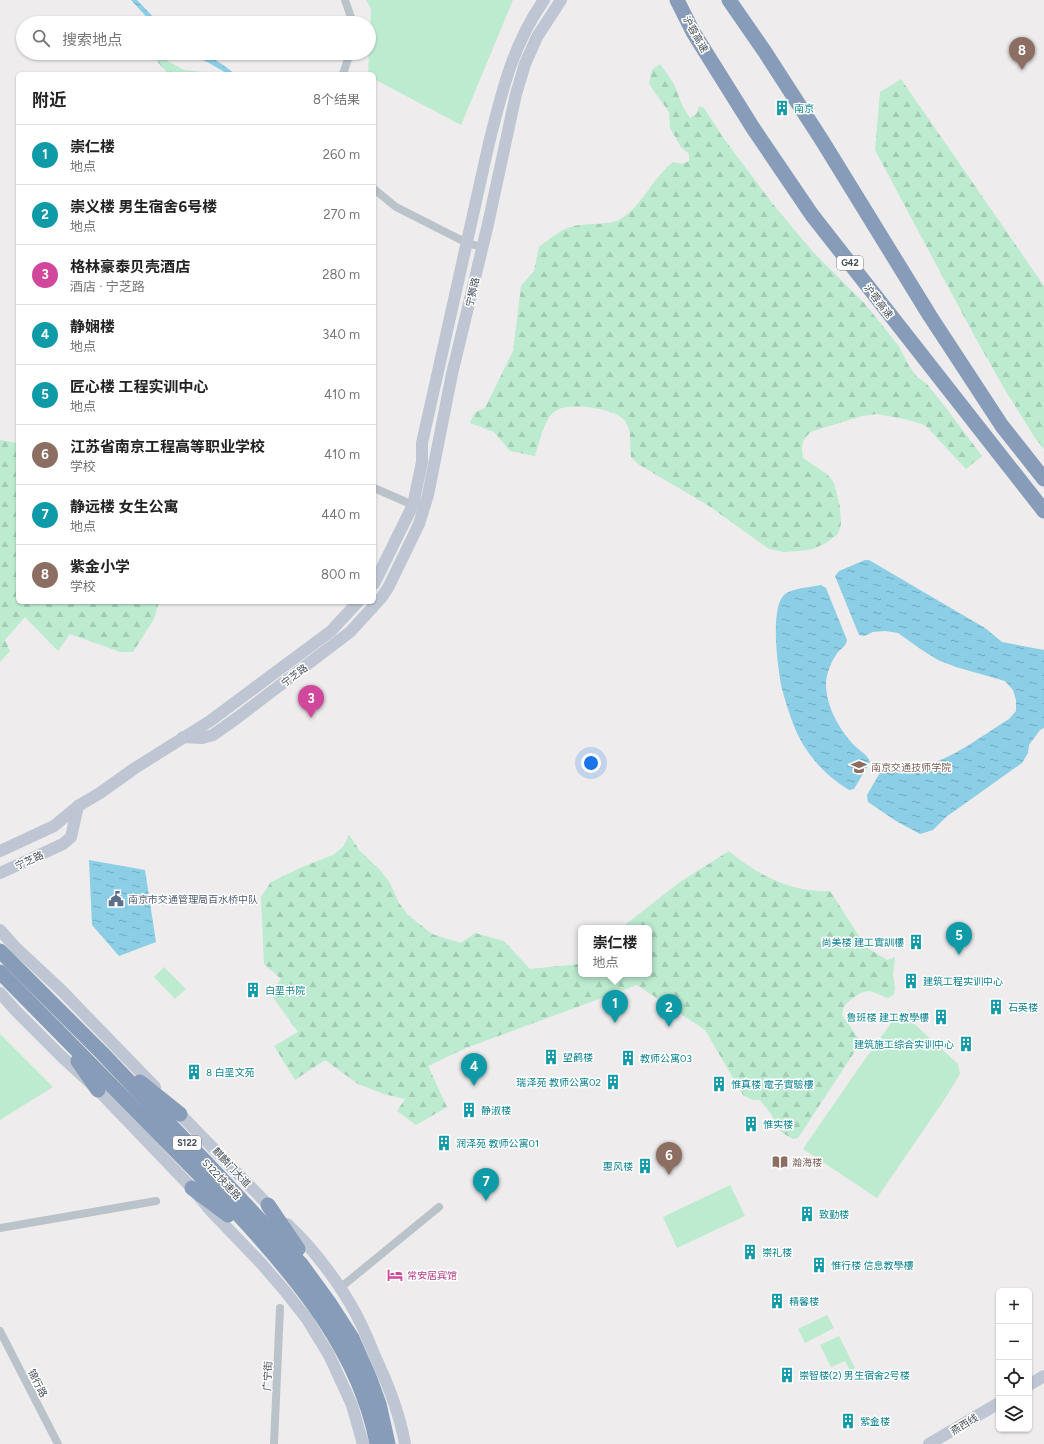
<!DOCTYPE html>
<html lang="zh">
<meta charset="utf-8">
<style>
body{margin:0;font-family:Figtree,"Noto Sans SC",sans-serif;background:#f6f6f6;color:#222}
.controls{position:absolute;right:12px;bottom:12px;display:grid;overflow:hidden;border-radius:6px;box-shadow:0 1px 3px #0004}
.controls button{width:36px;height:36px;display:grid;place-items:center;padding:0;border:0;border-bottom:1px solid #e0e0e0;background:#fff;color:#222;font:20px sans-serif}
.you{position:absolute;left:591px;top:763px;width:14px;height:14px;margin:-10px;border:3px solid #fff;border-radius:50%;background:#1a73e8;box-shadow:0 0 0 6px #1a73e833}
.badge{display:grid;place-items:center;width:26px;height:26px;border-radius:50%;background:#0f766e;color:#fff;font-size:13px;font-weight:700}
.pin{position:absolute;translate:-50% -33px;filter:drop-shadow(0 1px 2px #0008)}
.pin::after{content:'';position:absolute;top:21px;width:14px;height:12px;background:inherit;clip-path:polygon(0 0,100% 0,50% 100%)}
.popup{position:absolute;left:578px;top:925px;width:74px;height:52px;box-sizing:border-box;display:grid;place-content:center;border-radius:6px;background:#fff;filter:drop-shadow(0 1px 3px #0005);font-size:13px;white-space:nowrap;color:#767676}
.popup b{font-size:15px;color:#222}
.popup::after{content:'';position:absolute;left:50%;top:100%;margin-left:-8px;border:8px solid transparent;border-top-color:#fff}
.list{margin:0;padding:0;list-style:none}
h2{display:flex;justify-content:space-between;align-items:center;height:52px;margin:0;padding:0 16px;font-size:17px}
h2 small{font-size:13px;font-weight:400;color:#767676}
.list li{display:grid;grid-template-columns:26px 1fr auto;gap:12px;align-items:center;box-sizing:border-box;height:60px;padding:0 16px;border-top:1px solid #e0e0e0}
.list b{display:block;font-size:15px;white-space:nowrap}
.list p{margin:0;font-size:13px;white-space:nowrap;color:#767676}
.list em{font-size:13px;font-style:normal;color:#767676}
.icon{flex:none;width:22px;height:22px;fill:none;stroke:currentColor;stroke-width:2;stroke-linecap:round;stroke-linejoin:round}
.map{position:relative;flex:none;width:1044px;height:1444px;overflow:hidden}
.search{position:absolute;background:#fff;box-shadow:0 1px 3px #0004;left:16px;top:16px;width:360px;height:44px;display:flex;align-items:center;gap:10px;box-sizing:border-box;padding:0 14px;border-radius:22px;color:#767676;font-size:15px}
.panel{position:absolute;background:#fff;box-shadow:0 1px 3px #0004;left:16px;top:72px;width:360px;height:532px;border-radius:6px}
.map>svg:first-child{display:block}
.grass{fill:#bcebd0}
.forest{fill:url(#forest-firs)}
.water{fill:url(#water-ripples)}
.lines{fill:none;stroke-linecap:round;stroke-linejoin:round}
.street{stroke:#bbc3ca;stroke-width:8}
.secondary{stroke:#bdc6d2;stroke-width:12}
.highway{stroke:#869cb8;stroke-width:15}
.labels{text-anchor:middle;stroke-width:3;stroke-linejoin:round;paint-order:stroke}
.shield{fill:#fff;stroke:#7e838a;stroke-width:1}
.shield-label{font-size:9px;font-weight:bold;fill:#464e58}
.street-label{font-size:10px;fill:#464e58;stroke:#fff}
.culture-label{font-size:10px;fill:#0d838f;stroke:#fff;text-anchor:start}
.education-label{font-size:10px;fill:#785e54;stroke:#fff;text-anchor:start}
.service-label{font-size:10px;fill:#4e5e75;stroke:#fff;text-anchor:start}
.hotel-label{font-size:10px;fill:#b23c85;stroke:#fff;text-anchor:start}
</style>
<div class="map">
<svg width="1044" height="1444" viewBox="0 0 1044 1444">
<defs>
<pattern id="forest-firs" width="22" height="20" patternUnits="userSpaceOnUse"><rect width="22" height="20" fill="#bcebd0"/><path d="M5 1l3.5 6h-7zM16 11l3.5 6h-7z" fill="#a3cbb5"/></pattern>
<pattern id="water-ripples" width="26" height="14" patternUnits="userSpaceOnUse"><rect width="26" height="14" fill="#8bcee5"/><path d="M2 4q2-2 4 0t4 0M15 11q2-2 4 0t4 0" fill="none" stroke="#73a9bc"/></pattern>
</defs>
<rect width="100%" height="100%" fill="#eeecec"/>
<!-- grass -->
<g class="grass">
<path d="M366,0h147l-52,125 -87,-46v-5h-6l3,-65z"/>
<path d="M164,967l22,22 -11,10 -21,-22z"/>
<path d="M900,1011l58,53 2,10 -14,23 -69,101 -74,-49 55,-80z"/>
<path d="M0,1034l53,53 -53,33z"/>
<path d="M730,1185l15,31 -68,32 -14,-31z"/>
<path d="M827,1315l7,13 -29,15 -7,-14z"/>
<path d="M839,1336l16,32 -5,3 -5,-10 -14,6 -11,-22z"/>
</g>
<!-- forest -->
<g class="forest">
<path d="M150,53h3l31,17 20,2 4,2h-40z"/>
<path d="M660,64l14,20 9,23 7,11 7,-5 2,-7 5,2 20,31 48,64 41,49 52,52 33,41 11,21 8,11 9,6 20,25 36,48 -16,13 -41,-44 -16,-5 -32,-6 -15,2 -49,15c-12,8 -12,14 -10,27l24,16 7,9 6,24 1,17 -3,10 -12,9 -13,6 -15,2 -14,1 -15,-3 -60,-43 -71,-42 -7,-7c-2,-13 2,-25 -6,-36 -9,-13 -59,-20 -71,-9 -10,7 -15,33 -19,44l-25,-5 -16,-19 -24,-9 5,-11 10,-4 28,-57 8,-65 13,-15 5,-24c9,-7 20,-16 31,-20 12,-4 41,-2 49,-7 24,-14 32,-41 54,-58l9,2 7,-3v-7l-8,-7 -11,-19 -1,-16 -20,-28 3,-14z"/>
<path d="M901,79l143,207v163l-9,-11 -31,-50 -29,-51 -100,-187 5,-58z"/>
<path d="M0,440l18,3v159h141l-5,17 -21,33h-13l-50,-18 -12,17 -33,-34 -20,23 5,11 -10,11z"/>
<path d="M349,835l11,16 21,20 9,12 9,20 9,12 24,19 29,9 14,-10 29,8 26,28 50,-5 1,-1v11h68v-46h-28l59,-46 49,-31c28,24 63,42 101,40l36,56 21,13 8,-3 -2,18 2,13 -1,6 -5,4c-7,-1 -13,-6 -19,-7 -9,-1 -20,9 -26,15l-2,9 19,27 -63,96 -5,1 -12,-7 -10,-18 -11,-14h-7l-10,-5 -38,-65 -68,-45 -171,63 -38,18 19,41 -31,18 -19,-14 8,-12 -21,-5 -26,-10 -33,-24 -30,20 -21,-34 24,-14 -28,-39 11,-14 -17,-15 -3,-67 10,-15 31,-15 31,-12 10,-8z"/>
</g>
<!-- water -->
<g class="water">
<path d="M131,0h6l22,23h-7z"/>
<path d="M187,53c19,0 34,9 48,21h-7l-19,-11z"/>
<path d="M865,560h4l116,68 17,14 42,8v78l-4,2 -11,15 -1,8 -6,10 -76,54 -13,13 -13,4 -24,-13 -28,-19 -1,-7 18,-31c13,-4 28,4 43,0 24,-5 58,-31 81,-45l7,-8v-11l-3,-10 -8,-9 -49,-14 -18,-7 -16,-10 -24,-17 -13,-2 -12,1 -9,4 -5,-1 -24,-59 4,-5z"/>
<path d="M821,585l5,3 21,52c-1,6 -5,8 -9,12 -6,8 -12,21 -12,32 0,23 14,47 30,63 5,5 12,8 14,15l-16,27 -5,1c-19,-12 -33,-25 -45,-44 -10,-16 -17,-39 -22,-57 -4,-19 -13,-82 3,-95 9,-6 26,-7 36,-9z"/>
<path d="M89,860l56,10 11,72 -37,14 -27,-31z"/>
</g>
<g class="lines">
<!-- street -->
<g class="street">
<path d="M345,0l8,23"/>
<path d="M343,74l7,-21"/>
<path d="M374,189l22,18 71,36 15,4"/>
<path d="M374,488l39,17"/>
<path d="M0,1228l156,-27"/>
<path d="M340,1288l99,-81"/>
<path d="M0,1331l58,113"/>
<path d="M274,1444l6,-136"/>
</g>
<!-- secondary -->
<g class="secondary">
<path d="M374,584l39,-79 9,-43v-19l67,-300c13,-52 24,-99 55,-143"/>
<path d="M183,737l19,1 11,-3 24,-17 113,-86 32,-35 7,-11 30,-62 9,-29 24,-121 36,-150 28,-130 9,-30 12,-27 24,-37"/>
<path d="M0,851l54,-25 24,-20 22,-13 35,-25 75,-47 121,-90 27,-29"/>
<path d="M0,873l63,-29 8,-7 7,-31"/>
<path d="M0,930l16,18 45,42 94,97"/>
<path d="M0,993l16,18 45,45 37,34 94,98 18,22 50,52 25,29 22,28 22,36 23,50 11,39"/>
<path d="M174,1108l100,103"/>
<path d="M287,1224c26,24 54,61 70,92 8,15 14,31 21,47 12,26 22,53 27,81"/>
<path d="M1029,1385l15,-9"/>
<path d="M929,1444l70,-41"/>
</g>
<!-- highway -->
<g class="highway">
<path d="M677,0l16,32 60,96 59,87 232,296"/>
<path d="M729,0l36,52 58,90 107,174 72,110 42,53"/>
<path d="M0,951l102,102 114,120 85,91 29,40 22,34 18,41 9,25 9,40"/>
<path d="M0,972l236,240c61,66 124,140 141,232"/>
<path d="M78,1061l20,29"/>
<path d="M140,1082l40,32"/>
<path d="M192,1188l36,27"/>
<path d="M268,1205l30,44"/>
</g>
</g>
<!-- icons -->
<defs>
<symbol id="building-bare" viewBox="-9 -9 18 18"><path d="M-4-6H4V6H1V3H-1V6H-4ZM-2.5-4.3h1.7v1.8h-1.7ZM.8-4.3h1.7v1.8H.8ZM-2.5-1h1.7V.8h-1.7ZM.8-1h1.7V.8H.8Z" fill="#0f9aa8" stroke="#fff" stroke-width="2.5" paint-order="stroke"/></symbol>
<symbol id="university-bare" viewBox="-9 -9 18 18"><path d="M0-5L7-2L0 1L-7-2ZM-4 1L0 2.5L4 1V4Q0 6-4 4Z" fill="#8d6e63" stroke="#fff" stroke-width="2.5" paint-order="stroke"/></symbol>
<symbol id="civic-bare" viewBox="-9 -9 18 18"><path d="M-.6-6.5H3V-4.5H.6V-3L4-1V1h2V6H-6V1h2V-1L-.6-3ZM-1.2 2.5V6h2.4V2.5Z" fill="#5c6f8a" stroke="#fff" stroke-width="2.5" paint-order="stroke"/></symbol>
<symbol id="library-bare" viewBox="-9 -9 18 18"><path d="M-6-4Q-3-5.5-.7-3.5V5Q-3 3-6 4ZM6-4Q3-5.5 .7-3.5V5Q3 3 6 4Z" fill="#8d6e63" stroke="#fff" stroke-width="2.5" paint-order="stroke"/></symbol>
<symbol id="hotel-bare" viewBox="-9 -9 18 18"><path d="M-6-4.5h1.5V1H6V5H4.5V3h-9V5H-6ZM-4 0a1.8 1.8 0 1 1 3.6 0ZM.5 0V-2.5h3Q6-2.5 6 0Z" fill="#d1479c" stroke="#fff" stroke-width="2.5" paint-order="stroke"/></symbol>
</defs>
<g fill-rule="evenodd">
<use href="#building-bare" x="771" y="97" width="22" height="22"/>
<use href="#university-bare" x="848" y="756" width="22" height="22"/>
<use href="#civic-bare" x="105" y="888" width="22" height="22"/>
<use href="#building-bare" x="905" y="931" width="22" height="22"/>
<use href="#building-bare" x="900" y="970" width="22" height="22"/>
<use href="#building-bare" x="242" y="979" width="22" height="22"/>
<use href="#building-bare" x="985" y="996" width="22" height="22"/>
<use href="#building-bare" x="930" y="1006" width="22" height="22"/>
<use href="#building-bare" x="955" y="1033" width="22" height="22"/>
<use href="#building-bare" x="540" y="1046" width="22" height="22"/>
<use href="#building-bare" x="617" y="1047" width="22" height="22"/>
<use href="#building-bare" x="183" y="1061" width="22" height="22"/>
<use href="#building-bare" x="602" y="1071" width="22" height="22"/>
<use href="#building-bare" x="708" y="1073" width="22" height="22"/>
<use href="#building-bare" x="458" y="1099" width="22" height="22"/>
<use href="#building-bare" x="740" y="1113" width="22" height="22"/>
<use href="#building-bare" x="433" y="1132" width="22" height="22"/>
<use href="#library-bare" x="769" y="1151" width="22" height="22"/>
<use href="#building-bare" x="634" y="1155" width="22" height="22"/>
<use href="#building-bare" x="796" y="1203" width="22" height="22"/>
<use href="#building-bare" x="739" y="1241" width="22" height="22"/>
<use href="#building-bare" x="808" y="1254" width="22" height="22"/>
<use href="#hotel-bare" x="384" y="1264" width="22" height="22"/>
<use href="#building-bare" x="766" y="1290" width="22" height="22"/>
<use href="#building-bare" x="776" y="1364" width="22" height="22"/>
<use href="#building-bare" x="837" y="1410" width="22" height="22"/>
</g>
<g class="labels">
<!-- shield labels -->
<g class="shield">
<rect x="837" y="256" width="26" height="14" rx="3"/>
<rect x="173" y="1136" width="28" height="14" rx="3"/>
</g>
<g class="shield-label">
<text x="850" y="266">G42</text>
<text x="187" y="1146">S122</text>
</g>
<!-- street labels -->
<g class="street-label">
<text transform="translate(696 34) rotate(60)" y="4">沪蓉高速</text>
<text transform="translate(472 292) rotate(-77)" y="4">宁狮路</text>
<text transform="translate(879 301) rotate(52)" y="4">沪蓉高速</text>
<text transform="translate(294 675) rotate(-37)" y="4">宁芝路</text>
<text transform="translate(29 860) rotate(-24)" y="4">宁芝路</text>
<text transform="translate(232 1167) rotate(47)" y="4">麒麟门大道</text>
<text transform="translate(222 1179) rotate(47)" y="4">S122快速路</text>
<text transform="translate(267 1376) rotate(-87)" y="4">广宁街</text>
<text transform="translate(38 1383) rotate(63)" y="4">锦行路</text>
<text transform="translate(964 1424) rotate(-31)" y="4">燕西线</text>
</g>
<!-- culture labels -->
<g class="culture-label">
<text x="794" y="112">南京</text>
<text x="904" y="946" text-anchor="end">尚美楼 建工實訓樓</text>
<text x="923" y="985">建筑工程实训中心</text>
<text x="265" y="994">白垩书院</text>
<text x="1008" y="1011">石英楼</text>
<text x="929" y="1021" text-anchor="end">鲁班楼 建工教學樓</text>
<text x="954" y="1048" text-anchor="end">建筑施工综合实训中心</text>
<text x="563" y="1061">望鹤楼</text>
<text x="640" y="1062">教师公寓03</text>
<text x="206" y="1076">8 白垩文苑</text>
<text x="601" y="1086" text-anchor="end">瑞泽苑 教师公寓02</text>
<text x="731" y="1088">惟真楼 電子實驗樓</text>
<text x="481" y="1114">静淑楼</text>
<text x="763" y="1128">惟实楼</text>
<text x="456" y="1147">润泽苑 教师公寓01</text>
<text x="633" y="1170" text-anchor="end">惠风楼</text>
<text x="819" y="1218">致勤楼</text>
<text x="762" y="1256">崇礼楼</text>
<text x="831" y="1269">惟行楼 信息教學樓</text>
<text x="789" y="1305">精馨楼</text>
<text x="799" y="1379">崇智楼(2) 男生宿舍2号楼</text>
<text x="860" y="1425">紫金楼</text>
</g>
<!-- education labels -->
<g class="education-label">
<text x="871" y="771">南京交通技师学院</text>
<text x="792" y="1166">瀚海楼</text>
</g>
<!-- service labels -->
<g class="service-label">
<text x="128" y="903">南京市交通管理局百水桥中队</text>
</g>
<!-- hotel labels -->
<g class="hotel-label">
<text x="407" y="1279">常安居宾馆</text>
</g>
</g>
</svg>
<div class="controls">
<button>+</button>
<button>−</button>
<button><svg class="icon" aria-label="locate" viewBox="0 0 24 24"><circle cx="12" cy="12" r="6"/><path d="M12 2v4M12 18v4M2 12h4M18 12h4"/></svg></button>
<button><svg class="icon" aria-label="layers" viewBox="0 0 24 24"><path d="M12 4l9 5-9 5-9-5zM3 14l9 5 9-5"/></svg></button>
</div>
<div class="you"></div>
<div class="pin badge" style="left:615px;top:1023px;background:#0f9aa8">1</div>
<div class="popup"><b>崇仁楼</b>地点</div>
<div class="pin badge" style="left:669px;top:1027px;background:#0f9aa8">2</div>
<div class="pin badge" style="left:311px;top:718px;background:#d1479c">3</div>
<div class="pin badge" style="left:474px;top:1086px;background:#0f9aa8">4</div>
<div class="pin badge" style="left:959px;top:955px;background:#0f9aa8">5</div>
<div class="pin badge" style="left:669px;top:1175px;background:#8d6e63">6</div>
<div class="pin badge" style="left:486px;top:1201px;background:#0f9aa8">7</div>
<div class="pin badge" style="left:1022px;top:70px;background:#8d6e63">8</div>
<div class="search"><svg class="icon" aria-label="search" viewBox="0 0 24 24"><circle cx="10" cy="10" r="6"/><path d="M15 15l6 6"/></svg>搜索地点</div>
<section class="panel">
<h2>附近<small>8个结果</small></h2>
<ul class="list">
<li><span class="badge" style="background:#0f9aa8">1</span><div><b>崇仁楼</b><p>地点</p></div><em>260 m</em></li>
<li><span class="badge" style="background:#0f9aa8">2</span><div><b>崇义楼 男生宿舍6号楼</b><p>地点</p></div><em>270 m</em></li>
<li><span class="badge" style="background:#d1479c">3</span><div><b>格林豪泰贝壳酒店</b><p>酒店 · 宁芝路</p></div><em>280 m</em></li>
<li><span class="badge" style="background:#0f9aa8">4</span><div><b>静娴楼</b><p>地点</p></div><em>340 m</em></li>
<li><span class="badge" style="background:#0f9aa8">5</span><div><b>匠心楼 工程实训中心</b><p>地点</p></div><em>410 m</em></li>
<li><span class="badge" style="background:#8d6e63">6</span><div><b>江苏省南京工程高等职业学校</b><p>学校</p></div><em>410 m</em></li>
<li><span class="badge" style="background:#0f9aa8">7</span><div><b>静远楼 女生公寓</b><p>地点</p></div><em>440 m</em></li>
<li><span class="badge" style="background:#8d6e63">8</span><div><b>紫金小学</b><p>学校</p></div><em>800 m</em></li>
</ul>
</section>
</div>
